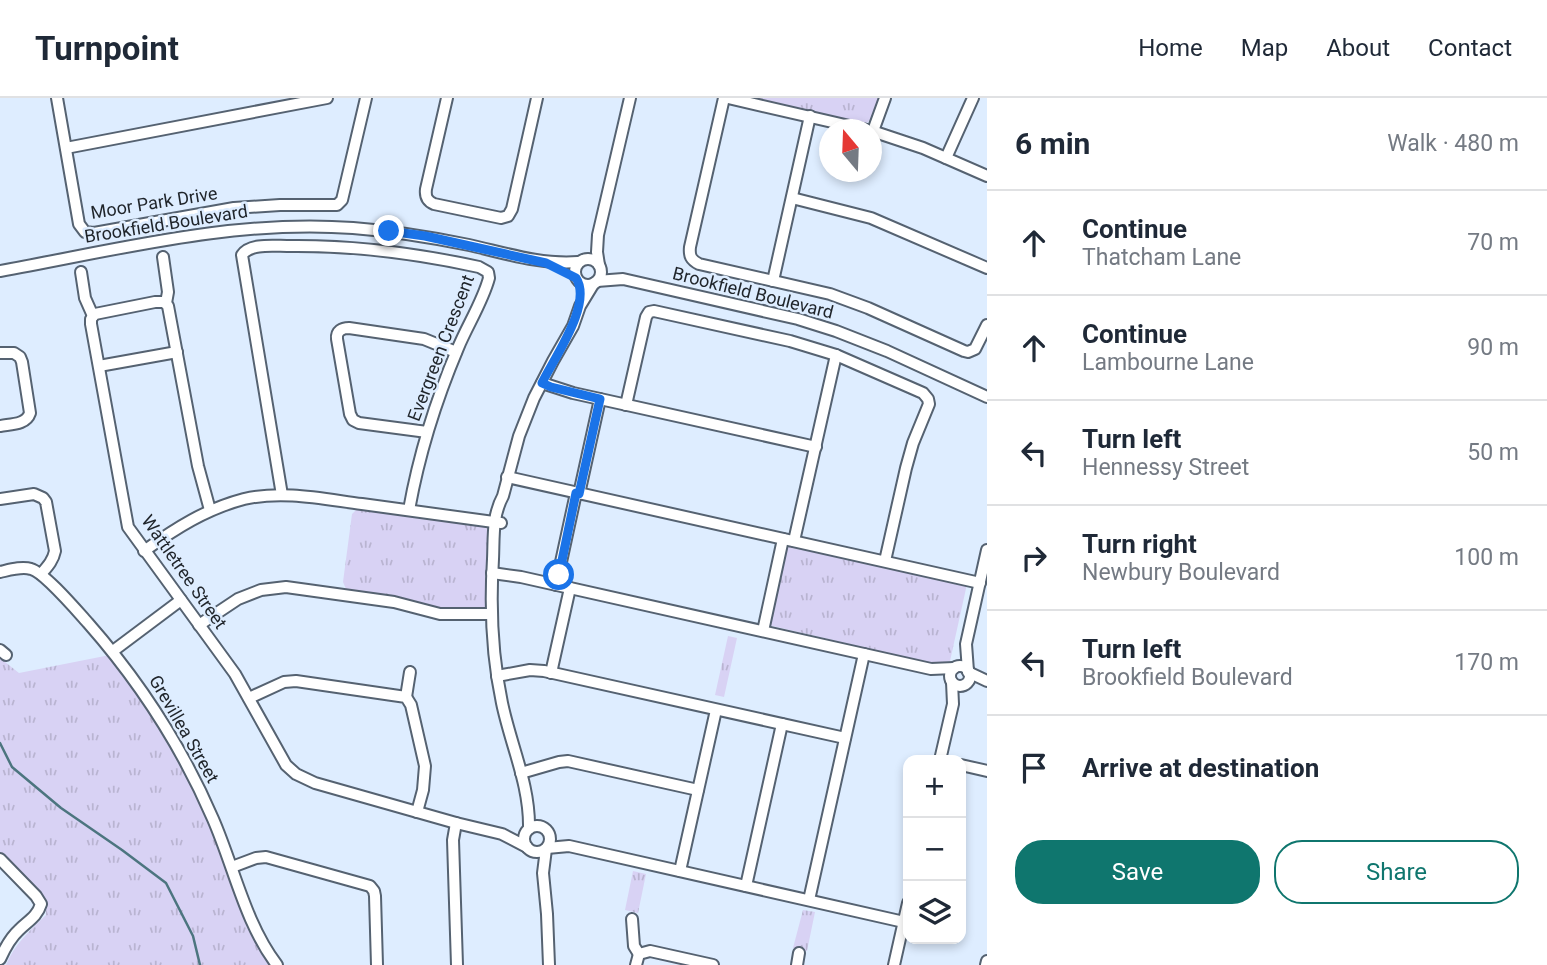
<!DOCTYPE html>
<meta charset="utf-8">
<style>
body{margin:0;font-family:Roboto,sans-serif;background:#f2f2f3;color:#1f2937}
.controls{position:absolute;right:21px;bottom:21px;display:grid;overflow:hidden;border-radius:14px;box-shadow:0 4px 10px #0003}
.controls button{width:63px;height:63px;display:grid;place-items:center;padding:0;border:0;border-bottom:2px solid #e0e1e3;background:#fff;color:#1f2937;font:35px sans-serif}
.compass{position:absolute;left:819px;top:21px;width:63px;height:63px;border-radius:50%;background:#fff;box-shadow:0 4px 10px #0003;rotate:341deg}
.stop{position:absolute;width:21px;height:21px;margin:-16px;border:5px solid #1a73e8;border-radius:50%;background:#fff}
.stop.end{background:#1a73e8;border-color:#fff;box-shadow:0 2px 7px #0008}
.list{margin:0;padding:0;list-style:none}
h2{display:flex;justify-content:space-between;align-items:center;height:91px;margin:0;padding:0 28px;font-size:30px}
h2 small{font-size:23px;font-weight:400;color:#747a83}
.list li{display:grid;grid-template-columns:46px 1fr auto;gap:21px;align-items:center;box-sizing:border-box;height:105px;padding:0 28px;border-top:2px solid #e0e1e3}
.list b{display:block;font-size:26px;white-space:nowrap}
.list p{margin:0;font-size:23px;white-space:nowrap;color:#747a83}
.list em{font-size:23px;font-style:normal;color:#747a83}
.actions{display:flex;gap:14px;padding:21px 28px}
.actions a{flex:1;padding:16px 0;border:2px solid #0f766e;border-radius:28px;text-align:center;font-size:24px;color:#0f766e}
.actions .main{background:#0f766e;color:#fff}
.icon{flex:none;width:38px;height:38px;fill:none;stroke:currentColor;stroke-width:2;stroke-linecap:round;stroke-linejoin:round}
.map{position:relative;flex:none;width:987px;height:867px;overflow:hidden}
header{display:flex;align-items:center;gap:42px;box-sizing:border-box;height:98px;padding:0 35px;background:#fff;border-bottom:2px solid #e0e1e3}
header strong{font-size:33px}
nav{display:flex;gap:38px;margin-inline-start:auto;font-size:24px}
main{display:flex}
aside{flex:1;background:#fff}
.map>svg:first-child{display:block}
.grass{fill:url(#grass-tufts)}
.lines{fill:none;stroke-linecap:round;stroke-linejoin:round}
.stream{stroke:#4c757f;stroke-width:2.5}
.minor-casing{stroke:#556271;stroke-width:14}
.minor{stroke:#fff;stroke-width:10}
.route{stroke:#1a73e8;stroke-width:9}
.labels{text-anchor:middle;stroke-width:5;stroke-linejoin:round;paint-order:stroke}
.street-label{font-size:18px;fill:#1f242a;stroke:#deedff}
</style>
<header>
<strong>Turnpoint</strong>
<nav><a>Home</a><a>Map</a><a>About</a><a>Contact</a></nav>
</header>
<main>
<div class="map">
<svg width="987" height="867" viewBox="0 0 987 867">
<defs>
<pattern id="grass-tufts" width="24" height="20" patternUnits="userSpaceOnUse" patternTransform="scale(1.75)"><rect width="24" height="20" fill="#d8d2f4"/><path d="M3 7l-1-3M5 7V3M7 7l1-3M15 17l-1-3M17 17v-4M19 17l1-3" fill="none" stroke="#b9b4d1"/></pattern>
</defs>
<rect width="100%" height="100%" fill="#deedff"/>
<!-- grass -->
<g class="grass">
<path d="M745,0h135l-9,22 -8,5z"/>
<path d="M361,410l127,18 3,4 -2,29 -3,3 -1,33 2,3v7l-4,4 -37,2 -100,-22 -3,-7 9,-68 5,-5z"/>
<path d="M787,446l180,40 -17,77 -15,3 -167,-39z"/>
<path d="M728,538l9,2 -13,59 -9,-2z"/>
<path d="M115,556l58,88 100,223h-267c8,-20 24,-35 40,-50l-1,-15 -45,-46v-196l19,15z"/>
<path d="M633,773l13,3 -8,39 -13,-3z"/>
<path d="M803,812l12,2 -8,39 -14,-3z"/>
</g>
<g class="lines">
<!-- stream -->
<path class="stream" d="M0,645l12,24 49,41 61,42 44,33 27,53 7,29"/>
<defs>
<g id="minor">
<path d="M57,0l22,126 6,8 9,1 140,-25 46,-3h57l5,-5 24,-102"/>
<path d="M447,0l-21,91c-1,8 1,12 8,15l67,14 7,-2 4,-7 25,-111"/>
<path d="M724,0l-34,149c-1,9 1,13 9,17l131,30 38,14 96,43 4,1 7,-3 12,-24"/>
<path d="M728,0l139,32"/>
<path d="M872,33l51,17 64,28"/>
<path d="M873,33l12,-33"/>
<path d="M66,50l261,-50"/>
<path d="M946,60l27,-60"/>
<path d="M792,100l79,20 116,50"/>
<path d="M163,159l5,35 -2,11"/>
<circle cx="588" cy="174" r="13"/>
<path d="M599,167l-2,-13 1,-17 32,-137"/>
<path d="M0,173c117,-21 233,-52 353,-43 39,3 77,9 116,17 36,8 72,20 109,17"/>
<path d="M81,174l4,26 8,18"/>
<path d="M597,183l26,-2 175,40 38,12 51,20 100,46"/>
<path d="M773,183l37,-165"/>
<path d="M0,255h14l6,4 2,5 8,51c-4,12 -19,11 -30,13"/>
<path d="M99,268l78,-14"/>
<path d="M542,285l31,10 243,54"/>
<path d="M626,307l20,-88 3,-5 5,-1 136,30 46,14 87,38 5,6 1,5 -16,39 -7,25 -21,93"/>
<path d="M427,334l-68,-9 -6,-3 -3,-6 -13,-75c-1,-8 5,-11 12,-11l75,11 32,13"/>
<path d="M507,379l473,106"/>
<path d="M579,396l21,-95"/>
<path d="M282,397l-40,-240c8,-12 32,-9 45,-9 66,-1 128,7 192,21l9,5 1,6c-6,23 -22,48 -31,70 -22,52 -39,106 -49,162"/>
<path d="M0,401l34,-5 9,4 3,4 9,49c-2,10 -8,16 -14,23"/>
<path d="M210,412l-12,-44 -30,-160 -4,-4h-9l-60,12 -4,5v5l37,203 107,147 51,91 10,9 19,9 141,40 46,11 25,13"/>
<path d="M794,443l42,-186"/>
<path d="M144,453c32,-23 62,-42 100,-52 39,-9 79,0 118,5 46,6 92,13 139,19"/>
<path d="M0,474c9,-2 22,-6 31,-3 13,3 47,43 57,54 52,59 94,124 125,196 21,48 32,104 64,146"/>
<path d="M492,475l29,4 410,92 23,-1"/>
<path d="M556,487l20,-92"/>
<path d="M199,527l39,-26 23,-9 25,-3 108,15 46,12h52"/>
<path d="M763,533l20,-92"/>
<path d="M0,552l6,5"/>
<path d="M113,553l68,-51"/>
<circle cx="960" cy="578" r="10"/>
<path d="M968,573l-2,-27 21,-94"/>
<path d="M968,574l19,9"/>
<path d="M551,575l19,-85"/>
<path d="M497,578l33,-6 14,1 301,67"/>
<path d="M406,599l4,-25"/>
<path d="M249,600l35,-16 12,-1 110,16 5,8 14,61 -2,24 -6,22"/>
<path d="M940,662l13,-56 -1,-22"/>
<path d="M961,667l26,6"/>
<path d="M521,675l38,-11 9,-1 130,29"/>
<path d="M456,725l-3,17 4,125"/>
<circle cx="537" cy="741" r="13"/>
<path d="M529,731c1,-44 -18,-83 -27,-126 -10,-47 -12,-96 -9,-144 1,-22 -1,-43 10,-63l16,-60 15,-38 19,-37 20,-35 7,-20 14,-23"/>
<path d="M547,750l22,-2 335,76"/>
<path d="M546,751l-3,24 4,41 2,51"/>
<path d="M0,761l36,37 5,8c-4,13 -13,17 -22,26 -9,8 -14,18 -19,29"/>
<path d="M232,769l24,-9 10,-1 104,29 4,5 1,5 2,69"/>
<path d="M680,773l36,-161"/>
<path d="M746,788l36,-162"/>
<path d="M809,802l55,-246"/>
<path d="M632,821l2,27 5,8"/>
<path d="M636,867l3,-11 11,-3 63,14"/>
<path d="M797,867l2,-12"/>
<path d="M894,867l14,-62"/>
<path d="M986,867l1,-4"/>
</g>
</defs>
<!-- minor casing -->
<use href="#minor" class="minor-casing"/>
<!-- minor -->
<use href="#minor" class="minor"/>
</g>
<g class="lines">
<!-- route -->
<path class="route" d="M389,133l36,5 121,27 30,15c17,26 -22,80 -34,105l9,4 49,12 -21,95 -3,-1 -17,82"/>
</g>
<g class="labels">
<!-- street labels -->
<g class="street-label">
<text transform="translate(154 105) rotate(-9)" y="6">Moor Park Drive</text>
<text transform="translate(166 126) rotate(-9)" y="6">Brookfield Boulevard</text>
<text transform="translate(753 195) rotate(14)" y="6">Brookfield Boulevard</text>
<text transform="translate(441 250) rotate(-69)" y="6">Evergreen Crescent</text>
<text transform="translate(184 474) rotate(55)" y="6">Wattletree Street</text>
<text transform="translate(184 631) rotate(60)" y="6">Grevillea Street</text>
</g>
</g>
</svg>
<div class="controls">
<button>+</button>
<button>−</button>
<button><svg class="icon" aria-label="layers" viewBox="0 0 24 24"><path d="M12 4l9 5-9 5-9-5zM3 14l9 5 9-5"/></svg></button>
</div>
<svg class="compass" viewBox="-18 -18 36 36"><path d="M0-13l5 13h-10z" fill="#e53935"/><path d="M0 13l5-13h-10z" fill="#747a83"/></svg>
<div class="stop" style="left:559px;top:477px"></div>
<div class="stop end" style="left:389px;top:133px"></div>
</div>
<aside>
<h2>6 min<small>Walk · 480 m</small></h2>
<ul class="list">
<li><svg class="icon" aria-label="ahead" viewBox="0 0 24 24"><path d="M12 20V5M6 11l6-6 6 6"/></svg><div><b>Continue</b><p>Thatcham Lane</p></div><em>70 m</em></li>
<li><svg class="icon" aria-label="ahead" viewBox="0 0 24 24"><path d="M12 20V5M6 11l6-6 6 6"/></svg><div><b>Continue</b><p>Lambourne Lane</p></div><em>90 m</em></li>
<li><svg class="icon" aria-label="left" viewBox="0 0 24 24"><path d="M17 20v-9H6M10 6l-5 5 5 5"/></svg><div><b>Turn left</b><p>Hennessy Street</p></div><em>50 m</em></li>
<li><svg class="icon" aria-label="right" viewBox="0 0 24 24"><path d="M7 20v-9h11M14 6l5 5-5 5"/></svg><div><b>Turn right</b><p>Newbury Boulevard</p></div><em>100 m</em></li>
<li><svg class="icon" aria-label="left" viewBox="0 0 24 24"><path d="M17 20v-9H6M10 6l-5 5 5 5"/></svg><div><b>Turn left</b><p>Brookfield Boulevard</p></div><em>170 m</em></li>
<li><svg class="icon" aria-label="arrive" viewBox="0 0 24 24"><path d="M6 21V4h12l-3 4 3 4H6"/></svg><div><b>Arrive at destination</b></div></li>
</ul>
<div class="actions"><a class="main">Save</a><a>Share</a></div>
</aside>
</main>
